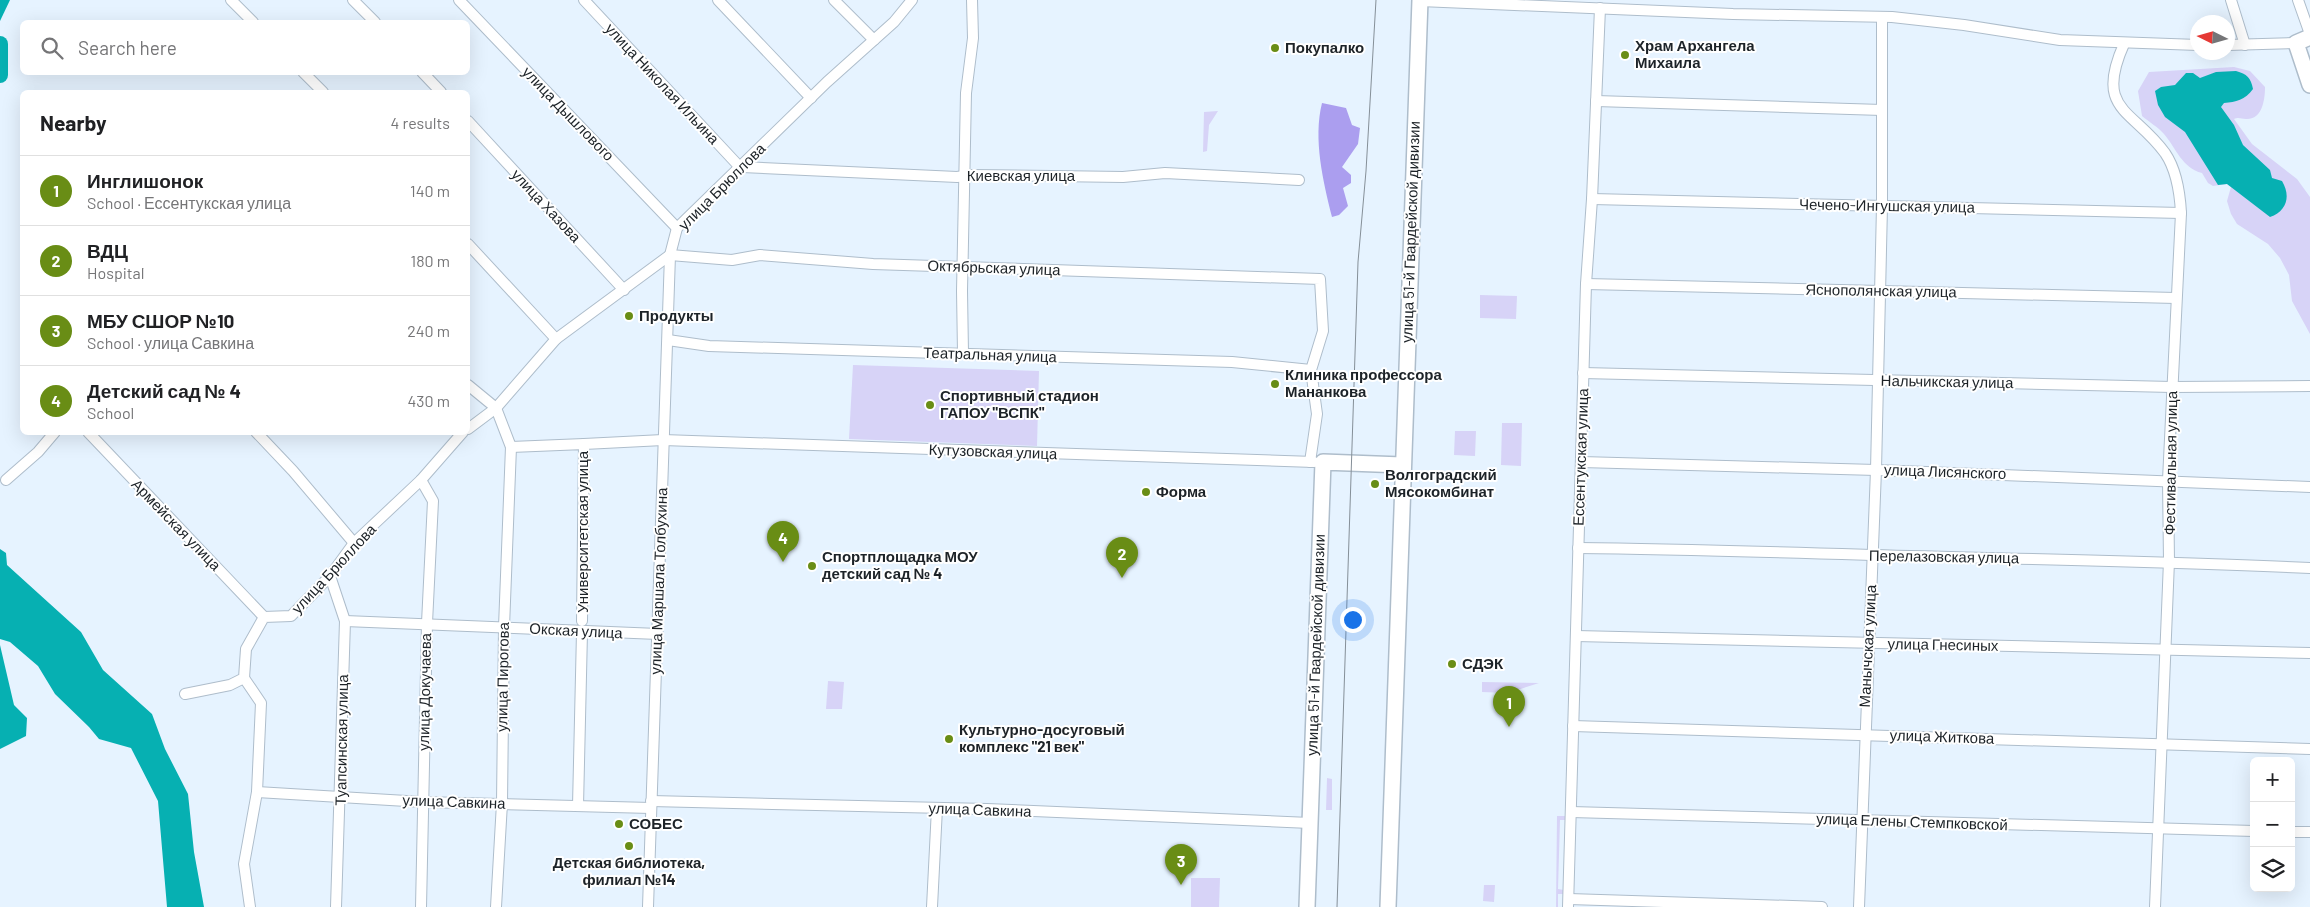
<!DOCTYPE html>
<meta charset="utf-8">
<style>
body{margin:0;font-family:Barlow,sans-serif;background:#f6f6f6;color:#202124}
.controls{position:absolute;right:15px;bottom:15px;display:grid;overflow:hidden;border-radius:8px;box-shadow:0 5px 20px #0002}
.controls button{width:45px;height:45px;display:grid;place-items:center;padding:0;border:0;border-bottom:1px solid #e0e0e0;background:#fff;color:#202124;font:25px sans-serif}
.compass{position:absolute;left:2190px;top:15px;width:45px;height:45px;border-radius:50%;background:#fff;box-shadow:0 5px 20px #0002;rotate:275deg}
.you{position:absolute;left:1352px;top:619px;width:18px;height:18px;margin:-12px;border:4px solid #fff;border-radius:50%;background:#1a73e8;box-shadow:0 0 0 8px #1a73e833}
.badge{display:grid;place-items:center;width:32px;height:32px;border-radius:50%;background:#698d15;color:#fff;font-size:16px;font-weight:700}
.pin{position:absolute;translate:-50% -41px;filter:drop-shadow(0 1px 2px #0008)}
.pin::after{content:'';position:absolute;top:26px;width:18px;height:15px;background:inherit;clip-path:polygon(0 0,100% 0,50% 100%)}
.list{margin:0;padding:0;list-style:none}
h2{display:flex;justify-content:space-between;align-items:center;height:65px;margin:0;padding:0 20px;font-size:21px}
h2 small{font-size:16px;font-weight:400;color:#757577}
.list li{display:grid;grid-template-columns:32px 1fr auto;gap:15px;align-items:center;box-sizing:border-box;height:70px;padding:0 20px;border-top:1px solid #e0e0e0}
.list b{display:block;font-size:19px;white-space:nowrap}
.list p{margin:0;font-size:16px;white-space:nowrap;color:#757577}
.list em{font-size:16px;font-style:normal;color:#757577}
.icon{flex:none;width:28px;height:28px;fill:none;stroke:currentColor;stroke-width:2;stroke-linecap:round;stroke-linejoin:round}
.map{position:relative;flex:none;width:2310px;height:907px;overflow:hidden}
.search{position:absolute;background:#fff;box-shadow:0 5px 20px #0002;left:20px;top:20px;width:450px;height:55px;display:flex;align-items:center;gap:12px;box-sizing:border-box;padding:0 18px;border-radius:8px;color:#757577;font-size:19px}
.panel{position:absolute;background:#fff;box-shadow:0 5px 20px #0002;left:20px;top:90px;width:450px;height:345px;border-radius:8px}
.map>svg:first-child{display:block}
.green{fill:#d7d3f7}
.forest{fill:#ab9eef}
.water{fill:#06b0b2}
.lines{fill:none;stroke-linecap:round;stroke-linejoin:round}
.river{stroke:#06b0b2;stroke-width:16}
.street-casing{stroke:#aebdcb;stroke-width:12}
.secondary-casing{stroke:#aebdcb;stroke-width:18}
.street{stroke:#fff;stroke-width:10}
.secondary{stroke:#fff;stroke-width:15}
.tram{stroke:#858f98;stroke-width:1}
.poi-dot{fill:#698d15;stroke:#fff;stroke-width:2}
.labels{text-anchor:middle;stroke-width:4;stroke-linejoin:round;paint-order:stroke}
.poi-label{font-size:15px;font-weight:bold;fill:#1d2328;stroke:#fff;text-anchor:start}
.street-label{font-size:15px;fill:#1d2328;stroke:#fff}
</style>
<div class="map">
<svg width="2310" height="907" viewBox="0 0 2310 907">
<rect width="100%" height="100%" fill="#e6f3ff"/>
<!-- green -->
<g class="green">
<path d="M2234,67l16,4 15,16c0,11 -2,33 -19,32 -5,0 -7,-2 -12,0l18,25 45,35 13,18v137l-18,-33 -3,-26 -9,-17 -12,-14 -31,-20 -6,-10 -4,-13 4,-14 -4,-3 -14,2 -5,-3 -6,-10c-20,-5 -26,-25 -38,-39 -6,-7 -15,-12 -22,-18l-4,-25 11,-19z"/>
<path d="M1218,111l-9,14 -2,26 -4,1 1,-40z"/>
<path d="M1480,295l37,1 -1,23 -36,-1z"/>
<path d="M853,365l186,6 -2,75 -188,-7z"/>
<path d="M1502,423h20l-1,43 -20,-1z"/>
<path d="M1455,431h21l-1,25 -21,-1z"/>
<path d="M828,681l16,1 -2,27h-16z"/>
<path d="M1482,682l57,1 -31,10 -26,-1z"/>
<path d="M1327,778l5,1v31h-6z"/>
<path d="M1557,816h9l-1,4h-5l-2,69 6,1 -1,4h-5v13h-2z"/>
<path d="M1191,878h29l-1,29h-28z"/>
<path d="M1484,885h11l-1,17 -11,-1z"/>
</g>
<!-- forest -->
<path class="forest" d="M1322,103l24,5 6,17 8,3 -2,16 -16,23 9,8v8l-8,5 5,18 -9,9 -7,2c-9,-36 -19,-78 -10,-114z"/>
<!-- water -->
<g class="water">
<path d="M0,0h10l-10,21z"/>
<path d="M2236,71c11,3 15,7 17,18 -8,11 -17,13 -29,14l-3,4 13,18 9,20 27,25 2,8 10,3c9,15 5,30 -12,36l-43,-33 -9,1 -33,-53 -20,-15 -7,-12 -3,-14 6,-4 14,-2 11,-12h7l7,5 16,-6z"/>
<path d="M0,549l6,4 1,12 74,67 22,38 49,44 13,35 23,45 6,58 10,55h-37l-9,-106 -27,-53 -32,-9 -10,-12 -34,-33 -17,-28 -28,-24 -10,-3z"/>
<path d="M0,645l14,60 13,13 -1,18 -26,13z"/>
</g>
<g class="lines">
<!-- river -->
<path class="river" d="M0,44v31"/>
<defs>
<g id="street">
<path d="M231,0l22,22"/>
<path d="M353,0l22,22"/>
<path d="M459,0l218,228"/>
<path d="M584,0l153,164 5,3 215,10 14,-2 152,2 42,-4 134,7"/>
<path d="M718,0l93,98"/>
<path d="M834,0l40,40"/>
<path d="M2231,0l14,45"/>
<path d="M2298,0l12,34"/>
<path d="M1420,1l313,13 159,3 72,8 96,15 138,5"/>
<path d="M2124,44c-30,67 9,65 41,109 11,16 15,41 16,60l-13,267 1,81 -14,346"/>
<path d="M2228,45l68,-2"/>
<path d="M303,72l20,20"/>
<path d="M422,72l19,20"/>
<path d="M1596,101l286,9"/>
<path d="M468,121l156,169"/>
<path d="M1592,199l589,14"/>
<path d="M468,244l88,95"/>
<path d="M670,255l62,5 28,-5 113,9 447,15 3,52 -12,39 6,44 -7,48"/>
<path d="M1586,284l590,14"/>
<path d="M668,340l41,6 523,16 79,8"/>
<path d="M963,353l-1,-62 4,-198 7,-55 -1,-38"/>
<path d="M1583,373l589,14 138,-1"/>
<path d="M468,385l28,23 15,39 73,-3 -2,177"/>
<path d="M468,429l28,-21 60,-69 114,-84"/>
<path d="M88,432l176,185"/>
<path d="M256,432l37,39 61,72"/>
<path d="M584,444l79,-4 651,22"/>
<path d="M1581,462l295,8 434,17"/>
<path d="M6,480l32,-28 17,-20"/>
<path d="M421,480l12,21 -6,122 -6,284"/>
<path d="M1578,548c99,1 196,4 295,7 145,4 291,6 437,13"/>
<path d="M330,576l15,45 -9,286"/>
<path d="M345,621l313,13"/>
<path d="M1576,636l734,17"/>
<path d="M244,678l17,25 -4,89 -13,72 6,43"/>
<path d="M185,694l45,-9 14,-7 2,-29 18,-32 27,-1 39,-40 24,-33 67,-63 42,-48"/>
<path d="M1573,726l737,23"/>
<path d="M257,792l166,10 228,6"/>
<path d="M651,801l336,8 323,14"/>
<path d="M578,806l4,-174"/>
<path d="M1571,812l683,19"/>
<path d="M2291,832h19"/>
<path d="M1569,899l253,8"/>
<path d="M496,907l6,-104 2,-176 7,-180"/>
<path d="M648,907l22,-652 7,-27 150,-146 67,-60 18,-22"/>
<path d="M932,907l5,-99"/>
<path d="M1568,907l18,-623 6,-85 8,-191"/>
<path d="M1859,907l17,-437 6,-264v-189"/>
</g>
<g id="secondary">
<path d="M2310,37l-14,6 14,42"/>
<path d="M1307,907l16,-445 79,3"/>
<path d="M1388,907l32,-907"/>
</g>
</defs>
<!-- street casing -->
<use href="#street" class="street-casing"/>
<!-- secondary casing -->
<use href="#secondary" class="secondary-casing"/>
<!-- street -->
<use href="#street" class="street"/>
<!-- secondary -->
<use href="#secondary" class="secondary"/>
<!-- tram -->
<path class="tram" d="M1337,907l21,-645 8,-91 10,-171"/>
</g>
<!-- markers -->
<g class="poi-dot">
<circle cx="1275" cy="48" r="5"/>
<circle cx="1625" cy="55" r="5"/>
<circle cx="629" cy="316" r="5"/>
<circle cx="1275" cy="384" r="5"/>
<circle cx="930" cy="405" r="5"/>
<circle cx="1375" cy="484" r="5"/>
<circle cx="1146" cy="492" r="5"/>
<circle cx="812" cy="566" r="5"/>
<circle cx="1452" cy="664" r="5"/>
<circle cx="949" cy="739" r="5"/>
<circle cx="619" cy="824" r="5"/>
<circle cx="629" cy="846" r="5"/>
</g>
<g class="labels">
<!-- poi labels -->
<g class="poi-label">
<text x="1635" y="51">Храм Архангела<tspan x="1635" dy="17">Михаила</tspan></text>
<text x="1285" y="53">Покупалко</text>
<text x="639" y="321">Продукты</text>
<text x="1285" y="380">Клиника профессора<tspan x="1285" dy="17">Мананкова</tspan></text>
<text x="940" y="401">Спортивный стадион<tspan x="940" dy="17">ГАПОУ "ВСПК"</tspan></text>
<text x="1385" y="480">Волгоградский<tspan x="1385" dy="17">Мясокомбинат</tspan></text>
<text x="1156" y="497">Форма</text>
<text x="822" y="562">Спортплощадка МОУ<tspan x="822" dy="17">детский сад № 4</tspan></text>
<text x="1462" y="669">СДЭК</text>
<text x="959" y="735">Культурно-досуговый<tspan x="959" dy="17">комплекс "21 век"</tspan></text>
<text x="629" y="829">СОБЕС</text>
<text x="629" y="868" text-anchor="middle">Детская библиотека,<tspan x="629" dy="17">филиал №14</tspan></text>
</g>
<!-- street labels -->
<g class="street-label">
<text transform="translate(662 84) rotate(47)" y="5">улица Николая Ильина</text>
<text transform="translate(568 114) rotate(46)" y="5">улица Дышлового</text>
<text x="1021" y="181">Киевская улица</text>
<text transform="translate(722 187) rotate(-45)" y="5">улица Брюллова</text>
<text transform="translate(546 206) rotate(47)" y="5">улица Хазова</text>
<text transform="translate(1887 206) rotate(1)" y="5">Чечено-Ингушская улица</text>
<text transform="translate(1411 232) rotate(-88)" y="5">улица 51-й Гвардейской дивизии</text>
<text transform="translate(994 268) rotate(2)" y="5">Октябрьская улица</text>
<text transform="translate(1881 291) rotate(1)" y="5">Яснополянская улица</text>
<text transform="translate(990 355) rotate(2)" y="5">Театральная улица</text>
<text transform="translate(1947 382) rotate(1)" y="5">Нальчикская улица</text>
<text transform="translate(993 452) rotate(2)" y="5">Кутузовская улица</text>
<text transform="translate(1581 457) rotate(-88)" y="5">Ессентукская улица</text>
<text transform="translate(2171 463) rotate(-89)" y="5">Фестивальная улица</text>
<text transform="translate(1945 472) rotate(2)" y="5">улица Лисянского</text>
<text transform="translate(176 525) rotate(46)" y="5">Армейская улица</text>
<text transform="translate(583 532) rotate(-90)" y="5">Университетская улица</text>
<text transform="translate(1944 557) rotate(1)" y="5">Перелазовская улица</text>
<text transform="translate(334 569) rotate(-47)" y="5">улица Брюллова</text>
<text transform="translate(659 581) rotate(-88)" y="5">улица Маршала Толбухина</text>
<text transform="translate(576 631) rotate(3)" y="5">Окская улица</text>
<text transform="translate(1316 645) rotate(-88)" y="5">улица 51-й Гвардейской дивизии</text>
<text transform="translate(1943 645) rotate(1)" y="5">улица Гнесиных</text>
<text transform="translate(1868 646) rotate(-87)" y="5">Манычская улица</text>
<text transform="translate(503 677) rotate(-89)" y="5">улица Пирогова</text>
<text transform="translate(425 692) rotate(-89)" y="5">улица Докучаева</text>
<text transform="translate(1942 737) rotate(2)" y="5">улица Житкова</text>
<text transform="translate(342 740) rotate(-89)" y="5">Туапсинская улица</text>
<text transform="translate(454 802) rotate(2)" y="5">улица Савкина</text>
<text transform="translate(980 810) rotate(2)" y="5">улица Савкина</text>
<text transform="translate(1912 822) rotate(2)" y="5">улица Елены Стемпковской</text>
</g>
</g>
</svg>
<div class="controls">
<button>+</button>
<button>−</button>
<button><svg class="icon" aria-label="layers" viewBox="0 0 24 24"><path d="M12 4l9 5-9 5-9-5zM3 14l9 5 9-5"/></svg></button>
</div>
<svg class="compass" viewBox="-18 -18 36 36"><path d="M0-13l5 13h-10z" fill="#e53935"/><path d="M0 13l5-13h-10z" fill="#757577"/></svg>
<div class="you"></div>
<div class="pin badge" style="left:1509px;top:727px">1</div>
<div class="pin badge" style="left:1122px;top:578px">2</div>
<div class="pin badge" style="left:1181px;top:885px">3</div>
<div class="pin badge" style="left:783px;top:562px">4</div>
<div class="search"><svg class="icon" aria-label="search" viewBox="0 0 24 24"><circle cx="10" cy="10" r="6"/><path d="M15 15l6 6"/></svg>Search here</div>
<section class="panel">
<h2>Nearby<small>4 results</small></h2>
<ul class="list">
<li><span class="badge">1</span><div><b>Инглишонок</b><p>School · Ессентукская улица</p></div><em>140 m</em></li>
<li><span class="badge">2</span><div><b>ВДЦ</b><p>Hospital</p></div><em>180 m</em></li>
<li><span class="badge">3</span><div><b>МБУ СШОР №10</b><p>School · улица Савкина</p></div><em>240 m</em></li>
<li><span class="badge">4</span><div><b>Детский сад № 4</b><p>School</p></div><em>430 m</em></li>
</ul>
</section>
</div>
